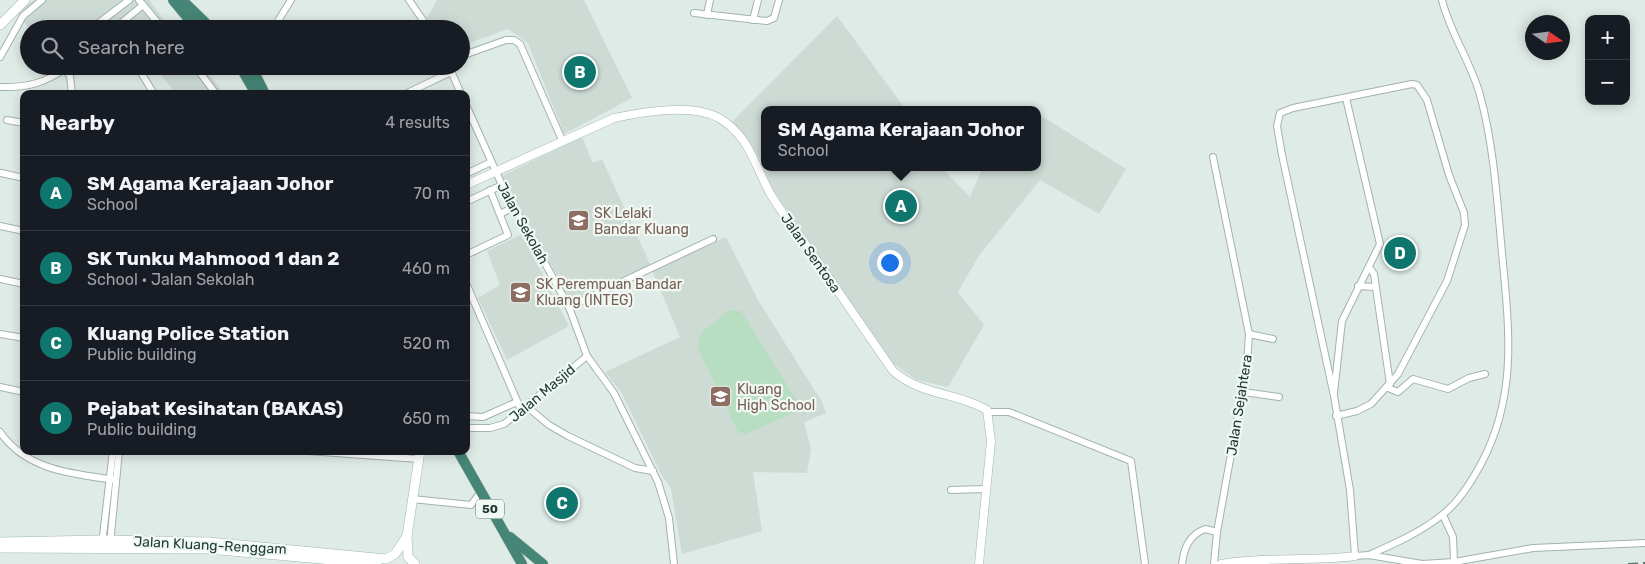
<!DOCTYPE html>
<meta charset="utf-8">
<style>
body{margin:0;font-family:Rubik,sans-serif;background:#20242c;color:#f1f3f6}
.controls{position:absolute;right:15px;top:15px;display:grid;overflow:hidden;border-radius:10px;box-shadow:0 2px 12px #0003}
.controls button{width:45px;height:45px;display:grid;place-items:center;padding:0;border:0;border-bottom:1px solid #363941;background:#171b24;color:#f1f3f6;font:25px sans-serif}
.compass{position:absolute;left:1525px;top:15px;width:45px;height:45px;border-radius:50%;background:#171b24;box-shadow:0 2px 12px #0003;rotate:103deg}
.you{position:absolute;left:889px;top:262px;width:18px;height:18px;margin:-12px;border:4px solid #fff;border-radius:50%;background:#1a73e8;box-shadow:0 0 0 8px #1a73e833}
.badge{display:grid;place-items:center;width:32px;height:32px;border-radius:50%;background:#0f766e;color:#fff;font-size:16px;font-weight:700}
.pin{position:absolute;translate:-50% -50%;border:2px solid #fff;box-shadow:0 1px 5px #0006}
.popup{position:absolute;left:761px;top:106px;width:280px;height:65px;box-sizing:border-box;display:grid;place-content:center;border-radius:10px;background:#171b24;filter:drop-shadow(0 1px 4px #0005);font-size:16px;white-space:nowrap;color:#9ea1a6}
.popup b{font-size:19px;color:#f1f3f6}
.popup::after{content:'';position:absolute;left:50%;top:100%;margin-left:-10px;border:10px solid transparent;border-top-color:#171b24}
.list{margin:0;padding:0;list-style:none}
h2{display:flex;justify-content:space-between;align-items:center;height:65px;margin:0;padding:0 20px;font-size:21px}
h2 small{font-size:16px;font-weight:400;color:#9ea1a6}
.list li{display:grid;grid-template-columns:32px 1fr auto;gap:15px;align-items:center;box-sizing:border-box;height:75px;padding:0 20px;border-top:1px solid #363941}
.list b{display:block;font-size:19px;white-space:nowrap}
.list p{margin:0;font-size:16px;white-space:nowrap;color:#9ea1a6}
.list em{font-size:16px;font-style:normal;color:#9ea1a6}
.icon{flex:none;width:28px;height:28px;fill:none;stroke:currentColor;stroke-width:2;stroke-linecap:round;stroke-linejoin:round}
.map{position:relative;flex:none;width:1645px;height:564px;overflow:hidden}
.search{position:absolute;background:#171b24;box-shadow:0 2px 12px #0003;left:20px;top:20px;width:450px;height:55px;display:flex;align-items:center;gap:12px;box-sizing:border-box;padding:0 18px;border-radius:28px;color:#9ea1a6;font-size:19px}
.panel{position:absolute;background:#171b24;box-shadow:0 2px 12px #0003;left:20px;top:90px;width:450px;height:365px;border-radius:10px}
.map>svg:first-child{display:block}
.built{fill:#cedbd5}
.green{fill:#b7dec0}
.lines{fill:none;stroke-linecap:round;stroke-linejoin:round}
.minor-casing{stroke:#a2b3ad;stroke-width:8}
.tertiary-casing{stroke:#a2b3ad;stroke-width:9}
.secondary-casing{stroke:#9eb8ae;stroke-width:10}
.trunk-casing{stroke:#c1c8c6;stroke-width:11}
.minor{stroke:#fff;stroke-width:6}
.tertiary{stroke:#fff;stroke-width:8}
.secondary{stroke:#fff;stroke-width:9}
.trunk{stroke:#468676;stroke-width:10}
.rail{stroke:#5a786f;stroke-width:2;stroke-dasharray:10 5;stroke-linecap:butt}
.labels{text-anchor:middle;stroke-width:4.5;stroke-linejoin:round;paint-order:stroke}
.shield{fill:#f0f8f4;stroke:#5e746e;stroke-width:1}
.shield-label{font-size:12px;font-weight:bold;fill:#203c34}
.education-label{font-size:14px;fill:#785e54;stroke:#f0f8f4;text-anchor:start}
.street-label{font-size:14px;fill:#203c34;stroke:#f0f8f4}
</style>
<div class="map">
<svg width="1645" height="564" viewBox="0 0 1645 564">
<rect width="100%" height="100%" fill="#dfebe6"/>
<!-- built -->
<g class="built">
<path d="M34,0h115l22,29h-48l-8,-10 -13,10h-73l-12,-16z"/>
<path d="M437,0h147l48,98 -68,36 -36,-91 -20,-14 -47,17v-17h-28l-6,-11z"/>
<path d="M837,16l69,94h-141v57h176l29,30 13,-30h54v-54l89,56 -27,45 -59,-34 -62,77 -20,35 26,33 -36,62 -31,-7 -25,-17 -121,-176 -11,-29 -29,-35z"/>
<path d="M154,66h48l23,28h-49z"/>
<path d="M582,137l11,26 9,-4 49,107 -79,36 -71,-126z"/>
<path d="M522,234l47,92 -62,34 -29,-62 22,-13 -13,-34z"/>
<path d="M726,237l32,63 64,102 4,11 -22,9 7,27 -4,24 -54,-1 9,59 -80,23 -11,-65 -11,-17 -39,-80 -16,-20 75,-35 -28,-67z"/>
</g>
<!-- green -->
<path class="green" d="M729,310l12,1 61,98 -56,25 -8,-2 -41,-85 5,-15z"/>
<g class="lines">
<defs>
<g id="minor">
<path d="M139,0l24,29"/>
<path d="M409,0l20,29"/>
<path d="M694,13l73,8 7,-3 5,-18"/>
<path d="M707,15l3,-15"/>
<path d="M753,20l5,-20"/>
<path d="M91,29l38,-29"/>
<path d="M114,29l29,-24"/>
<path d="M273,29l18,-29"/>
<path d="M461,56l45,-16h8l6,4 42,96"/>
<path d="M0,57l23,-41 19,-16"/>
<path d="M137,66l17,28"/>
<path d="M195,66l21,28"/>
<path d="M449,66l12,28"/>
<path d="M63,67l7,9 2,18"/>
<path d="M0,87c26,1 47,-4 68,-21"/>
<path d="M405,94l46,-22"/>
<path d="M466,105l36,80 67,122 18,49 27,37 44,89 11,36 5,46"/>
<path d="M7,120l17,3"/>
<path d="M1213,157l36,177 -2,31 -30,167 -3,32"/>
<path d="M1,173l23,5"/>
<path d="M466,174l25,-12"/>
<path d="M466,202l36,-17"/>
<path d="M500,214l14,-7"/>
<path d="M0,226l24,5"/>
<path d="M466,255l42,-20 -18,-45"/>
<path d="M1369,267l5,7 16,110"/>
<path d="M0,279l24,5"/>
<path d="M466,283l55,127"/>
<path d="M1358,286l17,1"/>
<path d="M569,307l144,-68"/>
<path d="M0,334l24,4"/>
<path d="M1249,334l24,5"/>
<path d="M0,387l24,5"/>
<path d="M1388,388l10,4 15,-13 35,10 21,-11 16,-4"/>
<path d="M1243,392l36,5"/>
<path d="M1334,393l8,-72 38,-77 -34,-146"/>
<path d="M526,406l23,19 19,11 67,32 18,3"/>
<path d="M988,412h21l122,49 14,103"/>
<path d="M466,416l17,1 34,-15"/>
<path d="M1336,416l21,-5 14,-7 27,-30 49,-93 18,-56 -1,-12 -15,-38 -22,-75 -10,-15 -5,-1 -119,24 -13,5 -3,13 5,29 52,241 16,94 5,66 14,-1 53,9 32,-2 79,-14 112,-5"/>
<path d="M466,428h24l14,-4 83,-68"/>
<path d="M0,432c27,39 74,42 116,48"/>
<path d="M308,451l111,8"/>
<path d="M951,490l34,-1"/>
<path d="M412,499l59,6 9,-12"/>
<path d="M1443,515l10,22 1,25"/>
<path d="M102,544l11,-93"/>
<path d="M110,544l9,-93"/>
<path d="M1369,555c25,-11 52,-23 73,-40 17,-13 29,-33 39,-51 37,-69 28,-136 21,-211 -5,-53 -8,-107 -22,-158 -9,-33 -30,-62 -38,-95"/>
<path d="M1182,564c2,-16 7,-29 23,-35l12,3"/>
</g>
<g id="tertiary">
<path d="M466,185l148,-67c29,-6 78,-15 105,0 31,18 36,49 52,77 12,20 27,38 40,57 27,39 54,79 82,119 29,25 63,21 94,39l4,31 -12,123"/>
<path d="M1221,564c44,-8 89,-2 134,-8"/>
</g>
<g id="secondary">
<path d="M0,25l25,-25"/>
<path d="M0,542l102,-2 107,2 177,17 9,-5 12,-18"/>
<path d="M0,548l208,1 169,15"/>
<path d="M415,564l-7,-7 -1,-21 13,-85"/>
</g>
<g id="trunk">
<path d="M173,0l24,29"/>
<path d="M182,0l30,29"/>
<path d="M240,66l16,28"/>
<path d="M251,66l14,28"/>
<path d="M458,451l64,113"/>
<path d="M510,537l33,27"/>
</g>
</defs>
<!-- minor casing -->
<use href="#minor" class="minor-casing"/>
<!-- tertiary casing -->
<use href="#tertiary" class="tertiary-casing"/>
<!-- secondary casing -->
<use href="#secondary" class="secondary-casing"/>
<!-- trunk casing -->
<use href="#trunk" class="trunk-casing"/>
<!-- minor -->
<use href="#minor" class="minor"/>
<!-- tertiary -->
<use href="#tertiary" class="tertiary"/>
<!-- secondary -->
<use href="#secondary" class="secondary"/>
<!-- trunk -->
<use href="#trunk" class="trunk"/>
<!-- rail -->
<path class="rail" d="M1628,564l17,-1"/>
</g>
<!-- icons -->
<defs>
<symbol id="school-square" viewBox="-11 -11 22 22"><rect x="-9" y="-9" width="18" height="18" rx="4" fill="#8d6e63" stroke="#f0f8f4"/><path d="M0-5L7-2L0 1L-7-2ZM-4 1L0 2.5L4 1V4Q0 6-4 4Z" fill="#fff"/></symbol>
</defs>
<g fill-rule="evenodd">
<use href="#school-square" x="566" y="208" width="25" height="25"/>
<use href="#school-square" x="508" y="280" width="25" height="25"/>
<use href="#school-square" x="708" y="384" width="25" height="25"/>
</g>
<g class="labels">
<!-- shield labels -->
<rect class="shield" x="476" y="499.5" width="28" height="19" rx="4"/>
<g class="shield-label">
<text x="490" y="513">50</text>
</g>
<!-- education labels -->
<g class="education-label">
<text x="594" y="218">SK Lelaki<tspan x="594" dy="16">Bandar Kluang</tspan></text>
<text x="536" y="289">SK Perempuan Bandar<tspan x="536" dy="16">Kluang (INTEG)</tspan></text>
<text x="737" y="394">Kluang<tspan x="737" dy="16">High School</tspan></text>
</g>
<!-- street labels -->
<g class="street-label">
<text transform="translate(523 223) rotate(61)" y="5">Jalan Sekolah</text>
<text transform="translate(811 253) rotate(55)" y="5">Jalan Sentosa</text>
<text transform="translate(542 393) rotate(-40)" y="5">Jalan Masjid</text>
<text transform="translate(1239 405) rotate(-81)" y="5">Jalan Sejahtera</text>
<text transform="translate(210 545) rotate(3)" y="5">Jalan Kluang-Renggam</text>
</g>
</g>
</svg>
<div class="controls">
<button>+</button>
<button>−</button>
</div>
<svg class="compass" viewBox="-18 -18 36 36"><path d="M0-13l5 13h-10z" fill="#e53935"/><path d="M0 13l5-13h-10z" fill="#9ea1a6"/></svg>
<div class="you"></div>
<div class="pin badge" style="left:901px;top:206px">A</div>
<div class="popup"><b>SM Agama Kerajaan Johor</b>School</div>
<div class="pin badge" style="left:580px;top:72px">B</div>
<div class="pin badge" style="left:562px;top:503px">C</div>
<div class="pin badge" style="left:1400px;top:253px">D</div>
<div class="search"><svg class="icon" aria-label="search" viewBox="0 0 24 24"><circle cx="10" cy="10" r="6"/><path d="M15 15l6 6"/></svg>Search here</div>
<section class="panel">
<h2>Nearby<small>4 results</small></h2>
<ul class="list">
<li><span class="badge">A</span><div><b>SM Agama Kerajaan Johor</b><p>School</p></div><em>70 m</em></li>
<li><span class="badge">B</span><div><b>SK Tunku Mahmood 1 dan 2</b><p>School · Jalan Sekolah</p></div><em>460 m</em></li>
<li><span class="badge">C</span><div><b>Kluang Police Station</b><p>Public building</p></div><em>520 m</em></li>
<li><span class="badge">D</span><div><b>Pejabat Kesihatan (BAKAS)</b><p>Public building</p></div><em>650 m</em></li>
</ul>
</section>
</div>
